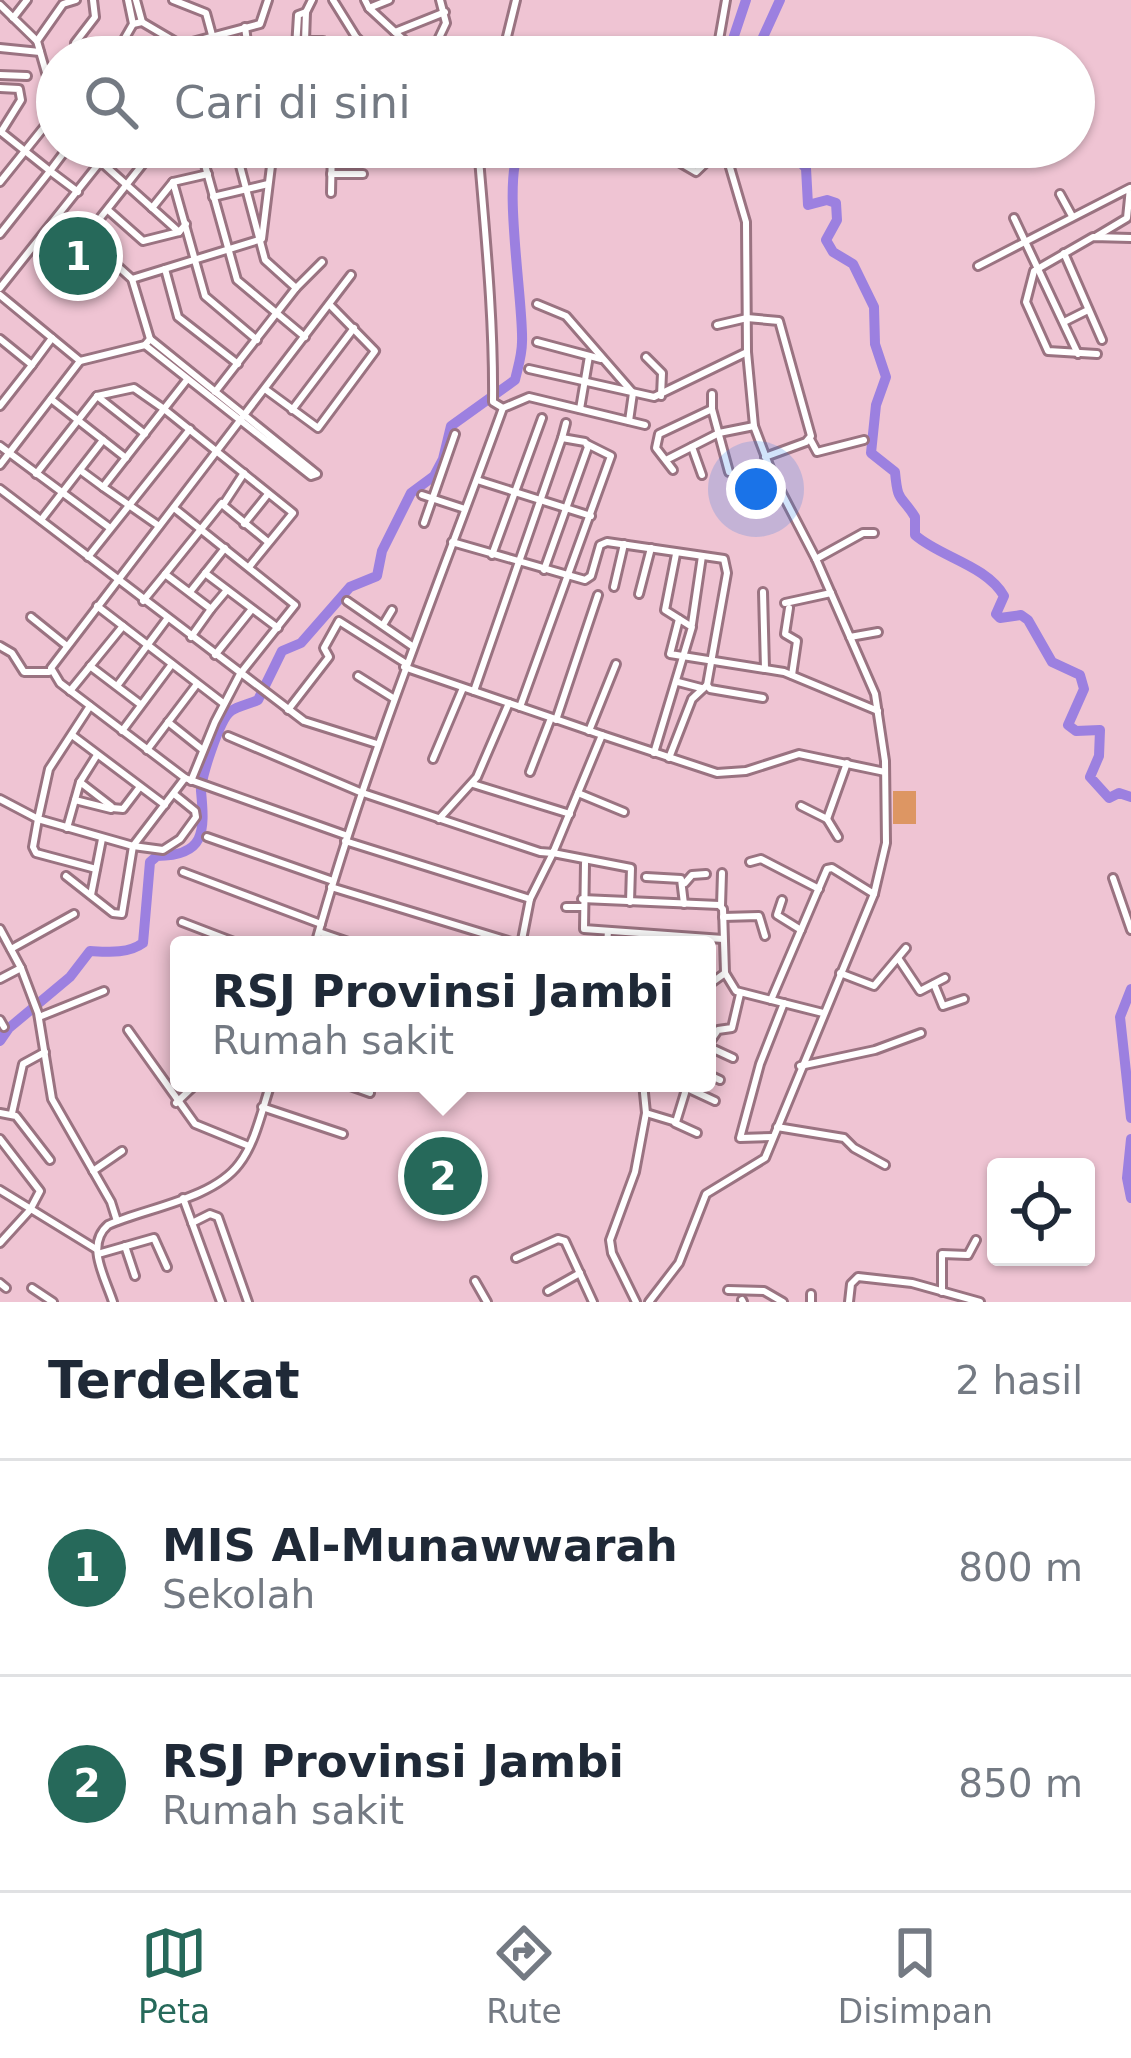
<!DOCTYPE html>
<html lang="id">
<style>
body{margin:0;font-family:"DejaVu Sans",sans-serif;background:#f2f2f3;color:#1f2937}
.controls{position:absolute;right:36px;bottom:36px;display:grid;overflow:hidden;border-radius:12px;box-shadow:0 3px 9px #0004}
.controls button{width:108px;height:108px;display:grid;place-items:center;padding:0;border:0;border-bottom:3px solid #e0e1e3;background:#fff;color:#1f2937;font:60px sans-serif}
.you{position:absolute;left:756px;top:489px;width:42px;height:42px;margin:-30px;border:9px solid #fff;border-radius:50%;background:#1a73e8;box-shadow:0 0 0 18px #1a73e833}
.badge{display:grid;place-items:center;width:78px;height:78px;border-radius:50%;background:#26695a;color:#fff;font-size:39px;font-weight:700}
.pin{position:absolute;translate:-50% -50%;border:6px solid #fff;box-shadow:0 3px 12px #0006}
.popup{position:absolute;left:170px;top:936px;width:546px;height:156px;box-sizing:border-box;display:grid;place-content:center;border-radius:12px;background:#fff;filter:drop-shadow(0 3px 9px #0005);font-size:39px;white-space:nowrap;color:#747a83}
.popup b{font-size:45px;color:#1f2937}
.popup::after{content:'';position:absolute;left:50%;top:100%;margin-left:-24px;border:24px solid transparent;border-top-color:#fff}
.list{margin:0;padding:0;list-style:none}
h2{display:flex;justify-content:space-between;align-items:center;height:156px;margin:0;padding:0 48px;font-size:51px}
h2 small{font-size:39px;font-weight:400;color:#747a83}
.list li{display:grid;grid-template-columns:78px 1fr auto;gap:36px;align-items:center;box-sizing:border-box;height:216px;padding:0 48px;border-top:3px solid #e0e1e3}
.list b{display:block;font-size:45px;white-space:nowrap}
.list p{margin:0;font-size:39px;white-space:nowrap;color:#747a83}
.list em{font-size:39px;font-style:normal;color:#747a83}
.icon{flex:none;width:66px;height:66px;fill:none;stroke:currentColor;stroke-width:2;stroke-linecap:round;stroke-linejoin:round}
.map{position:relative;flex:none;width:1131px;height:1302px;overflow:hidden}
.search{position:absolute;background:#fff;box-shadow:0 3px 9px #0004;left:36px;right:36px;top:36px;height:132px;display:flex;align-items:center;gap:30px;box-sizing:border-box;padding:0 42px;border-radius:66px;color:#747a83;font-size:45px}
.sheet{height:588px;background:#fff}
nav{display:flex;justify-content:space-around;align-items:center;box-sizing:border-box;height:168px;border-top:3px solid #e0e1e3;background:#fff;font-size:33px;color:#747a83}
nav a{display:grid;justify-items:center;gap:6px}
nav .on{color:#26695a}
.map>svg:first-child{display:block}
.green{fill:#dd9663}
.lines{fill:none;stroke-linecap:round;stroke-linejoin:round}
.river{stroke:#9c80e0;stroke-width:10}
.minor-casing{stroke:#9a7381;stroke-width:12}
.minor{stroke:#fff;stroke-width:6}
</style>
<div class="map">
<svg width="1131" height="1302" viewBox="0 0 1131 1302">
<rect width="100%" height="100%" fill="#efc4d3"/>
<!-- green -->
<rect class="green" x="893" y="791" width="23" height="33"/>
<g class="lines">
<!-- river -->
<g class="river">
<path d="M722,51l9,-6 15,-45"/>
<path d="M691,57l13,-4"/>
<path d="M754,57l26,-57"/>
<path d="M768,147l24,7 14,14 2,37 19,-5 9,3 1,17 -11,20 7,12 20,12 21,43 1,37 11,33 -10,28 -5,48 24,19c3,32 5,21 20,45v18c25,22 71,30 89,61l-8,18 4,4 21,-3 7,5 24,42 28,13 4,14 -16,36 8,6 24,-1 -1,26 -9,21 19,21 10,-5 12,4"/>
<path d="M1131,989l-11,28 11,101"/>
<path d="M0,1041l9,-13 61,-51 20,-26c18,1 38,3 53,-8l7,-81 7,-6c48,0 48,-24 44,-65 -1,-11 19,-73 30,-80 7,-5 19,-7 27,-11l24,-49 19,-8 49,-56 27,-11 5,-25 29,-58 23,-17 9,-17 8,-33 64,-46c3,-13 7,-25 7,-38 2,-38 -22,-173 0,-195"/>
<path d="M1131,1139l-4,39 4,20"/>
</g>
<defs>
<g id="minor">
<path d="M136,0l6,22"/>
<path d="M173,0l33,13 12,44"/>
<path d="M333,0l23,37 21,20"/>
<path d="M365,0l4,8 53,49"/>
<path d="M0,5l37,36"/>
<path d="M369,8l20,-8"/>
<path d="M306,12l-1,29h18l13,16"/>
<path d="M13,18l14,-18"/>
<path d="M133,24l9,-2 39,23 79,-21 8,-24"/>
<path d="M245,27l4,30"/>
<path d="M395,32l50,-20"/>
<path d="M0,48l40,4"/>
<path d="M76,57l-1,-14 20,-26 -2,-17"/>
<path d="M114,57l19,-33 -5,-24"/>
<path d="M265,57l31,-9 2,-33 8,-3 6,-12"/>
<path d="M430,57l16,-34 -6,-23"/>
<path d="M502,57l14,-57"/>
<path d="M716,57l10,-57"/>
<path d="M0,75l27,1"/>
<path d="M0,88l19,1 2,11 -20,32"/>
<path d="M0,131l50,40 -50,63"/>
<path d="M68,147l-18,24 28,21"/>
<path d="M200,147l37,133 68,57"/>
<path d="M235,147l30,113 31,28"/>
<path d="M478,147c7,85 16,170 15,255l10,6"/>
<path d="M653,147l43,25 26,-25"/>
<path d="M332,156h34"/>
<path d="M101,162l78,70 7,-8"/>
<path d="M331,174h32"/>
<path d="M0,182l57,-71 -20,-70 26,-37 13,-4"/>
<path d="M173,182l35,-8"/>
<path d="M331,193l1,-46"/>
<path d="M1060,194l12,22"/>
<path d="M213,197l55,-13"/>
<path d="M152,208l21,-26 32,114 52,44"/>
<path d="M108,210l35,31 36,-9"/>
<path d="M1014,218l64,136"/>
<path d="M86,236l60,-76 32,-13"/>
<path d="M1064,253l38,87"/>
<path d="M978,266l152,-78 -3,30 -30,18"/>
<path d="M165,269l13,48 60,47"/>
<path d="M132,279l130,-40 9,-73 -3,-19"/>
<path d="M0,288l112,-141"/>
<path d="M0,295l80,66"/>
<path d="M537,304l29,12 67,77 -4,28"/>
<path d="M1064,322l24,-12"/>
<path d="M717,325l30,-7 32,3 32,115 -5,6 -41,15"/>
<path d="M0,339l32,26 20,-27"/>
<path d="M537,342l64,17"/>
<path d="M145,345l166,131 6,-2 -167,-135"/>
<path d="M1097,354l-49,-3 -22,-49 8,-31 59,-34 38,1"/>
<path d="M646,357l16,16 -1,23"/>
<path d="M529,369l125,28 91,-44"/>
<path d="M265,389l53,39 57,-77 -44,-45"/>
<path d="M215,392l81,-104 26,-26"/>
<path d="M712,394v15"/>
<path d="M97,396l37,-8 30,21 22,-28"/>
<path d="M51,399l75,59"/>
<path d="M0,406l32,-41"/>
<path d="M580,409l9,-53"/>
<path d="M292,410l62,-82"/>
<path d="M562,438l4,-15"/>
<path d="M810,439l7,13 47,-12"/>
<path d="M0,446l110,82"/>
<path d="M692,447l10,28"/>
<path d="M666,460l53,-27 35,-7"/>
<path d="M0,465l80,-104 65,-16 5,-6 -18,-60 -71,-64"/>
<path d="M80,470l23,17"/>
<path d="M673,470l-17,-22 3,-14 53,-25 17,63"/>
<path d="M244,473l-21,32 45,37"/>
<path d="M36,474l61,-78 48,38"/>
<path d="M477,480l114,36"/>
<path d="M0,489l304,232 73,23"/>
<path d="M422,495l43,14"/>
<path d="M174,508l121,97 -55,69 -25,48 -24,59"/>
<path d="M41,520l62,-80"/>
<path d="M424,523l31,-89"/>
<path d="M244,524l24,-30"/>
<path d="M159,526l-56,-39 61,-78 129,104 -44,54"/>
<path d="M452,542l133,38 6,-4 9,-31 7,-3 117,17 3,14 -20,112 3,4 53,9"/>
<path d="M492,555l50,-137"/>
<path d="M88,557l102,-128"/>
<path d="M816,559l47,-26h11"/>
<path d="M205,573l73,55"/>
<path d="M165,574l57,-71"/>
<path d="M614,587l10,-43"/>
<path d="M190,592l35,-44"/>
<path d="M763,592l2,77"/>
<path d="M639,594l12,-46"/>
<path d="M143,601l22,-27 46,35 -20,28"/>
<path d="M347,601l65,45"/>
<path d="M785,603l46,-10"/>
<path d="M97,606l126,97"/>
<path d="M789,608l-4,26 12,7 -5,34"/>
<path d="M211,609l16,-19"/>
<path d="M31,617l36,29"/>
<path d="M679,619l-9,35 114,18 94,39"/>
<path d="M692,624l10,-68"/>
<path d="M383,625l9,-15"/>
<path d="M850,637l28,-5"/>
<path d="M0,646l12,7 12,19h25"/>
<path d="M215,655l37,-46"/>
<path d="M90,666l50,38"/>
<path d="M404,667l198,68"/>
<path d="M358,676l35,22"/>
<path d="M678,682l23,6"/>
<path d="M117,686l50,-67"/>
<path d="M70,691l53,-65"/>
<path d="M474,691l88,-253 23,4 3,5 -44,123"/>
<path d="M90,706l-41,63 -11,50 95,27 30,4 17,-11 16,-22 -1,-6 -21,-17"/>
<path d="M520,707l91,-251 -24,-12"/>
<path d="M288,710l41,-53 -5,-9 15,-27 66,42"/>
<path d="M556,720l42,-125"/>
<path d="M168,722l35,28"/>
<path d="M122,731l50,-67"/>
<path d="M589,731l27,-67"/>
<path d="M72,735l93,70"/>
<path d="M228,736l132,56 180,60 13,1 49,-118 115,38 29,-2 53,-17 86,18"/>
<path d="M147,750l50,-66"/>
<path d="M654,753l38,-126 -27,-17 11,-56"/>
<path d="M669,758l23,-59 15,-14"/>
<path d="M433,759l30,-71"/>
<path d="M530,772l21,-54"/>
<path d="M80,782l17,-27"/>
<path d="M473,784l97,30"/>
<path d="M578,793l46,19"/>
<path d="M0,799l38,20 -5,28 3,6 60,16"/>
<path d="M75,800l36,9"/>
<path d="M801,806l26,13 20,-56"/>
<path d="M112,808l11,1 16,-21"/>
<path d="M439,819l38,-42 32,-74"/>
<path d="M827,819l11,18"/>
<path d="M67,828l13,-46 31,24"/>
<path d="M345,835l-160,-57 -125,-95 -9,-15 300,-393"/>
<path d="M207,837l126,44"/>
<path d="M345,841l185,58"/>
<path d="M750,862l11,-3 58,30"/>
<path d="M585,863l-1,66 139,10"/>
<path d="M183,872l138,52"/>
<path d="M66,876l47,37 9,1 11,-68 52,-68"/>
<path d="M646,877l35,2 3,25"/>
<path d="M1113,878l18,52"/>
<path d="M685,883l7,-8 14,-1"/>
<path d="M331,887l190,58 9,-46 23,-46 78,15 -1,34"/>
<path d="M91,895l11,-56"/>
<path d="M582,899l137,6 4,4 2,64 11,18 87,22"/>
<path d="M782,900l-5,15 24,15"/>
<path d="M721,906l1,-33"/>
<path d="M566,907h16"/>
<path d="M723,917l36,-1 6,20"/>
<path d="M182,922l60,23"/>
<path d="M0,929l21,39 17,45 14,86 59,103 6,19"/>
<path d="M319,932l38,13"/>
<path d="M315,945c51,-184 123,-358 188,-537l26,-11 116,28"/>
<path d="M607,945l1,-14"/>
<path d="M11,949l63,-35"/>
<path d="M898,958l22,33 25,-13"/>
<path d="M840,973l34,13 32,-38"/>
<path d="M0,979l21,-11"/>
<path d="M934,984l9,22 21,-7"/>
<path d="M707,986l18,-13"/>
<path d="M771,1000l56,-131 5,-1 42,26"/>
<path d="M39,1017l65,-26"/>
<path d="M0,1020l4,7"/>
<path d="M128,1030l67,94 54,22"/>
<path d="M733,1058l-26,-12 11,-16 14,-2 8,-34"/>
<path d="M800,1066l75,-16 46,-17"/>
<path d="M707,1074l13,6"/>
<path d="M342,1083l28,10"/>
<path d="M687,1088l28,13"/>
<path d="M176,1103l21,-20"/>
<path d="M262,1107l81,27"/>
<path d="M0,1113l16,3 34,44"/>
<path d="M12,1113l11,-49 22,-12"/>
<path d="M646,1113l30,9 12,-39"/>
<path d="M675,1123l22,10"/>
<path d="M777,1127l67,11 10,10 31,17"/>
<path d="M773,1137l-33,1 20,-74 24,-61"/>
<path d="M0,1139l40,52 -10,19 -30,33"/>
<path d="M93,1171l29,-20"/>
<path d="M0,1190l96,59"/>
<path d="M183,1198l38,104"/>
<path d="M192,1223l18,-9 8,3 30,85"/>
<path d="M125,1246l10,30"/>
<path d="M98,1254l56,-16 13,29"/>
<path d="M516,1258l42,-19 7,2 28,61"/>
<path d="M475,1281l12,21"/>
<path d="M0,1283l6,5"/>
<path d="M32,1288l21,14"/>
<path d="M728,1290l36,1 19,11"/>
<path d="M548,1291l32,-18"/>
<path d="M942,1292v-38l26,1 8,-15"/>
<path d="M742,1300l1,2"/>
<path d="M113,1302c-8,-25 -28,-57 -5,-77 38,-17 105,-26 131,-61 17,-22 23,-55 32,-81"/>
<path d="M636,1302l-24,-49 -2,-13 25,-68 11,-59 -3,-30"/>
<path d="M649,1302l30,-39 27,-69 59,-36 109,-264 12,-51 -1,-82 -10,-67 -59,-135 -43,-83 -19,-50 -7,-74 -1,-130 -22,-75"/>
<path d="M811,1302v-8"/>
<path d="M849,1302l2,-18 7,-7 54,6 68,19"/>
</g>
</defs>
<!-- minor casing -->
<use href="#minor" class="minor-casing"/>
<!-- minor -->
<use href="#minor" class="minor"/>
</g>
</svg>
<div class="controls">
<button><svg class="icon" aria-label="locate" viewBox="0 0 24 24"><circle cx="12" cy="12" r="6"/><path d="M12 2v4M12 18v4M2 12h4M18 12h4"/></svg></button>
</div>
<div class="you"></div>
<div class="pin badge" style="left:78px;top:256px">1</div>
<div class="pin badge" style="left:443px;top:1176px">2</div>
<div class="popup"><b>RSJ Provinsi Jambi</b>Rumah sakit</div>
<div class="search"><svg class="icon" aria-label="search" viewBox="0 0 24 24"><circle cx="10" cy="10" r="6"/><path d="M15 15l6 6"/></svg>Cari di sini</div>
</div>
<section class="sheet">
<h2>Terdekat<small>2 hasil</small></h2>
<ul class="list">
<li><span class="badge">1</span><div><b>MIS Al-Munawwarah</b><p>Sekolah</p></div><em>800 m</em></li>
<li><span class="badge">2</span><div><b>RSJ Provinsi Jambi</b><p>Rumah sakit</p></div><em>850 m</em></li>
</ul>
</section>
<nav>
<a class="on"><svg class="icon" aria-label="map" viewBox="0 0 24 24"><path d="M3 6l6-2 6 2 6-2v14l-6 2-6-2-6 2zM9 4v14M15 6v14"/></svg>Peta</a>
<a><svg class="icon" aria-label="directions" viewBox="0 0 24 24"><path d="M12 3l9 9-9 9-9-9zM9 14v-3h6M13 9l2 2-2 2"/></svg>Rute</a>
<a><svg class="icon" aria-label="saved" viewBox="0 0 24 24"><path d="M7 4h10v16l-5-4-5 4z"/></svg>Disimpan</a>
</nav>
